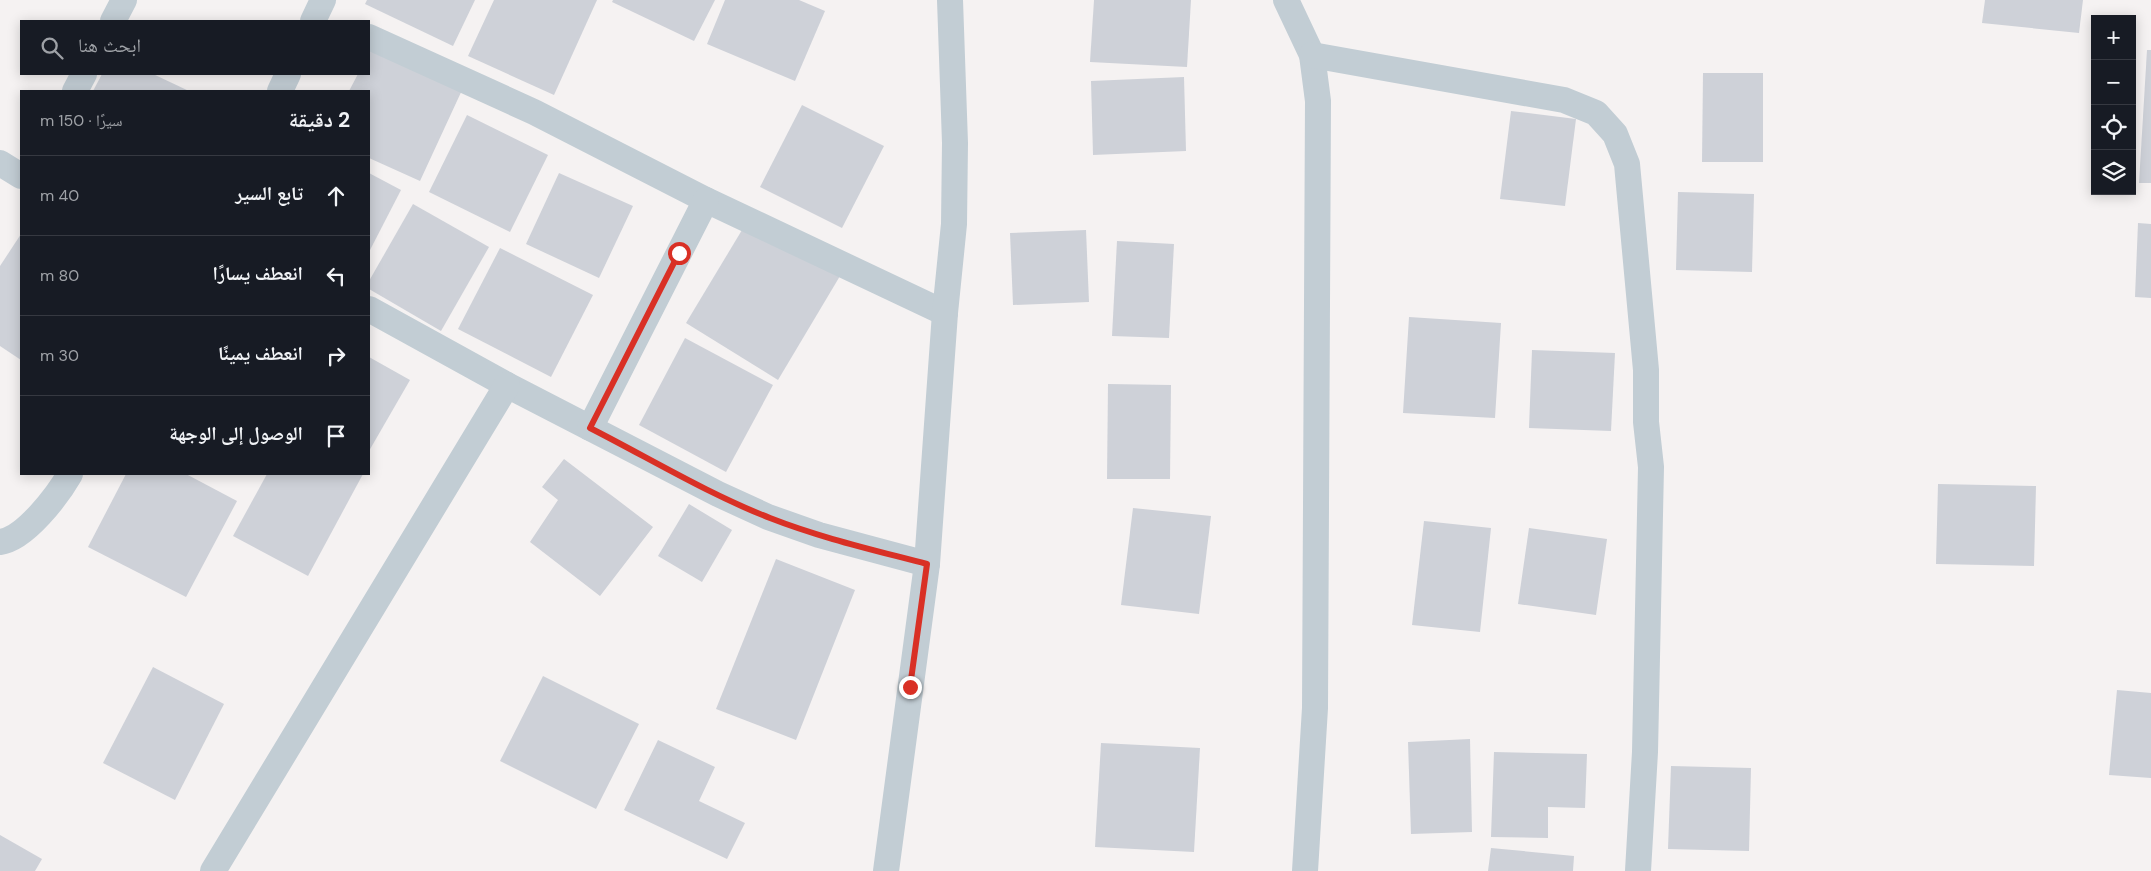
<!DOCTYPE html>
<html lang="ar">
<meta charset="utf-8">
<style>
body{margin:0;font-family:"DM Sans","Noto Naskh Arabic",sans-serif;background:#20242c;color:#f1f3f6;direction:rtl}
.controls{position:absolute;right:15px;top:15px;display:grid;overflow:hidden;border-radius:0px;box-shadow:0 2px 12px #0003}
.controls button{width:45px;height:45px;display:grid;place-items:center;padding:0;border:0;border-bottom:1px solid #363941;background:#171b24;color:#f1f3f6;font:25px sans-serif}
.stop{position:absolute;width:15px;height:15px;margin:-11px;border:4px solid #d93025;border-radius:50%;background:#fff}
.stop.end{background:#d93025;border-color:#fff;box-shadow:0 1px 5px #0008}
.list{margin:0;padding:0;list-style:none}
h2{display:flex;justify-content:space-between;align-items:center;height:65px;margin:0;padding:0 20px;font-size:21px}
h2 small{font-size:16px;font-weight:400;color:#9ea1a6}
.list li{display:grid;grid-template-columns:32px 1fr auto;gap:15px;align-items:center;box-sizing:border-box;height:80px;padding:0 20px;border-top:1px solid #363941}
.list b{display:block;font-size:19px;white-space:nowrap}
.list em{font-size:16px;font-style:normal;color:#9ea1a6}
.icon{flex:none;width:28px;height:28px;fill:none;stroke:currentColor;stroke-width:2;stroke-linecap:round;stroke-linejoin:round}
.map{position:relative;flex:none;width:2151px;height:871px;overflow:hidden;direction:ltr}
.search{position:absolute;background:#171b24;box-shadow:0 2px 12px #0003;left:20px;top:20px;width:350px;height:55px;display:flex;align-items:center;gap:12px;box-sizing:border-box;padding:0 18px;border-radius:0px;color:#9ea1a6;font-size:19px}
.panel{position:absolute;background:#171b24;box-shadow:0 2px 12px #0003;left:20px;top:90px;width:350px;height:385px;border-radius:0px;direction:rtl}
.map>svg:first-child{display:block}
.building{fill:#ced1d8}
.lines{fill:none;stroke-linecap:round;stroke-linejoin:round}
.minor{stroke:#c2cdd4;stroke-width:26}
.route{stroke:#d93025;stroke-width:6}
</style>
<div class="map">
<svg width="2151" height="871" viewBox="0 0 2151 871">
<rect width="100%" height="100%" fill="#f5f2f2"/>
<!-- building -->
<g class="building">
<path d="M367,0h108l-22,46 -88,-42z"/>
<path d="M494,0h103l-43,95 -86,-39z"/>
<path d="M613,0h102l-21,41 -82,-39z"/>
<path d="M725,0h74l26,11 -30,70 -88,-37z"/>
<path d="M1094,0h97l-4,67 -97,-5z"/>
<path d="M1985,0h98l-4,33 -97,-10z"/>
<path d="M369,50l94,38 -43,93 -51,-23v-67h-20l9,-17h11z"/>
<path d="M2147,50h4v133h-12z"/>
<path d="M1703,73h60v89h-61z"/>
<path d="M102,74h51l36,17h-96z"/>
<path d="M1184,77l2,74 -93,4 -2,-74z"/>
<path d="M802,105l82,41 -42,82 -82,-41z"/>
<path d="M1511,111l65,8 -11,87 -65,-7z"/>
<path d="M467,115l81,40 -38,77 -81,-40z"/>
<path d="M369,173l32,17 -32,62z"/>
<path d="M559,173l74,33 -34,72 -73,-34z"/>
<path d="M1678,192l76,2 -2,78 -76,-2z"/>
<path d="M413,204l76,43 -48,84 -72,-42v-8z"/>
<path d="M748,220l92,56 -62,104 -92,-57z"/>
<path d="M2138,223l13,1v74l-16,-1z"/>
<path d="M1086,230l3,72 -76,3 -3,-72z"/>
<path d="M21,234v126l-21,-14v-80z"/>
<path d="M1117,241l57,3 -5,94 -57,-2z"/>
<path d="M500,248l93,47 -42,82 -93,-48z"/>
<path d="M1409,317l92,6 -6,95 -92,-5z"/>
<path d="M685,338l88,47 -47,87 -87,-47z"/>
<path d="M1532,350l83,3 -4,78 -82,-3z"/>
<path d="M369,357l41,23 -41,71z"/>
<path d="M1108,384l63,1 -1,94h-63z"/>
<path d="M564,459l89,68 -53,69 -70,-54 28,-42 -16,-13z"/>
<path d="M126,474h60l51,27 -51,96 -98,-50z"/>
<path d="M267,474h96l-55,102 -75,-40z"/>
<path d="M1938,484l98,2 -2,80 -98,-2z"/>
<path d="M689,504l43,26 -30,52 -44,-26z"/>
<path d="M1133,508l78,8 -12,98 -78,-9z"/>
<path d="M1424,521l67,7 -11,104 -68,-7z"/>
<path d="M1529,528l78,11 -11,76 -78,-11z"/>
<path d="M776,559l79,31 -59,150 -80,-31z"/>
<path d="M153,667l71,37 -49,96 -72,-37z"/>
<path d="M543,676l96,48 -43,85 -96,-48z"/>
<path d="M2117,690l34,3v85l-42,-3z"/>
<path d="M1470,739l2,93 -61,2 -3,-92z"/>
<path d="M658,740l57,27 -16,34 46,22 -18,36 -103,-49z"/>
<path d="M1101,743l99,5 -6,104 -99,-5z"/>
<path d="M1494,752l93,2 -2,54 -37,-1v31l-57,-1z"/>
<path d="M1671,766l80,2 -2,83 -81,-2z"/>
<path d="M0,835l42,24 -7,12h-35z"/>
<path d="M1491,848l83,8 -1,15h-85z"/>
</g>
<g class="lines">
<!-- minor -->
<g class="minor">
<path d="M1286,0l26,55 6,46 -3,607 -10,163"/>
<path d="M113,21l11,-21"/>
<path d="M313,21l10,-21"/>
<path d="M369,37l165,75 172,88 239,113"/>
<path d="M1312,55l252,45 32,13 19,21 12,30 19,206v52l5,45 -6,285 -7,119"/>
<path d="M75,91l9,-17"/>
<path d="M280,91l8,-17"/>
<path d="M0,163l21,13"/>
<path d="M369,309l138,76 211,109 50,23 51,18 108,29"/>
<path d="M590,428l116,-228"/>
<path d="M0,542c25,-3 58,-47 70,-68"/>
<path d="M213,871l294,-486"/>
<path d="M886,871l41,-307 18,-251 9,-89 1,-81 -5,-143"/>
</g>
</g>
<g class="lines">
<!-- route -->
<path class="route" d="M679,253l-89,175c59,30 118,66 180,90 51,20 104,32 157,46l-17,123"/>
</g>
</svg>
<div class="controls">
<button>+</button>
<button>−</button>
<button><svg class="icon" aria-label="locate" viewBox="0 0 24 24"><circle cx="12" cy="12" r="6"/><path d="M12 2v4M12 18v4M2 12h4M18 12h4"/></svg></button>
<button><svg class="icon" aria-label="layers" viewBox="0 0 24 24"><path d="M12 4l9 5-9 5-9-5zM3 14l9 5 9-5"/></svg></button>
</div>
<div class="stop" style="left:679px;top:253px"></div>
<div class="stop end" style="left:910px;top:687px"></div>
<div class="search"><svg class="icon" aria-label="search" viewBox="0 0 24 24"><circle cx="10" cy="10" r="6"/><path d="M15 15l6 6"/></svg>ابحث هنا</div>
<section class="panel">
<h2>2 دقيقة<small>سيرًا · 150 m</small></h2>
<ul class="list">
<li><svg class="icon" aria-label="ahead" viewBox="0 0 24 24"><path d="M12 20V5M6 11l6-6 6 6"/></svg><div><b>تابع السير</b></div><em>40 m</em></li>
<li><svg class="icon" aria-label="left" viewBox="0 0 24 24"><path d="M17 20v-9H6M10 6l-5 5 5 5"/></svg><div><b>انعطف يسارًا</b></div><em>80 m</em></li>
<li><svg class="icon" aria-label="right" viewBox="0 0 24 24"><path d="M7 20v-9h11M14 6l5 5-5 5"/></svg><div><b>انعطف يمينًا</b></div><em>30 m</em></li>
<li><svg class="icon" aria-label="arrive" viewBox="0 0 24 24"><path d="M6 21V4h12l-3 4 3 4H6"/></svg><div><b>الوصول إلى الوجهة</b></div></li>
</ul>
</section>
</div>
